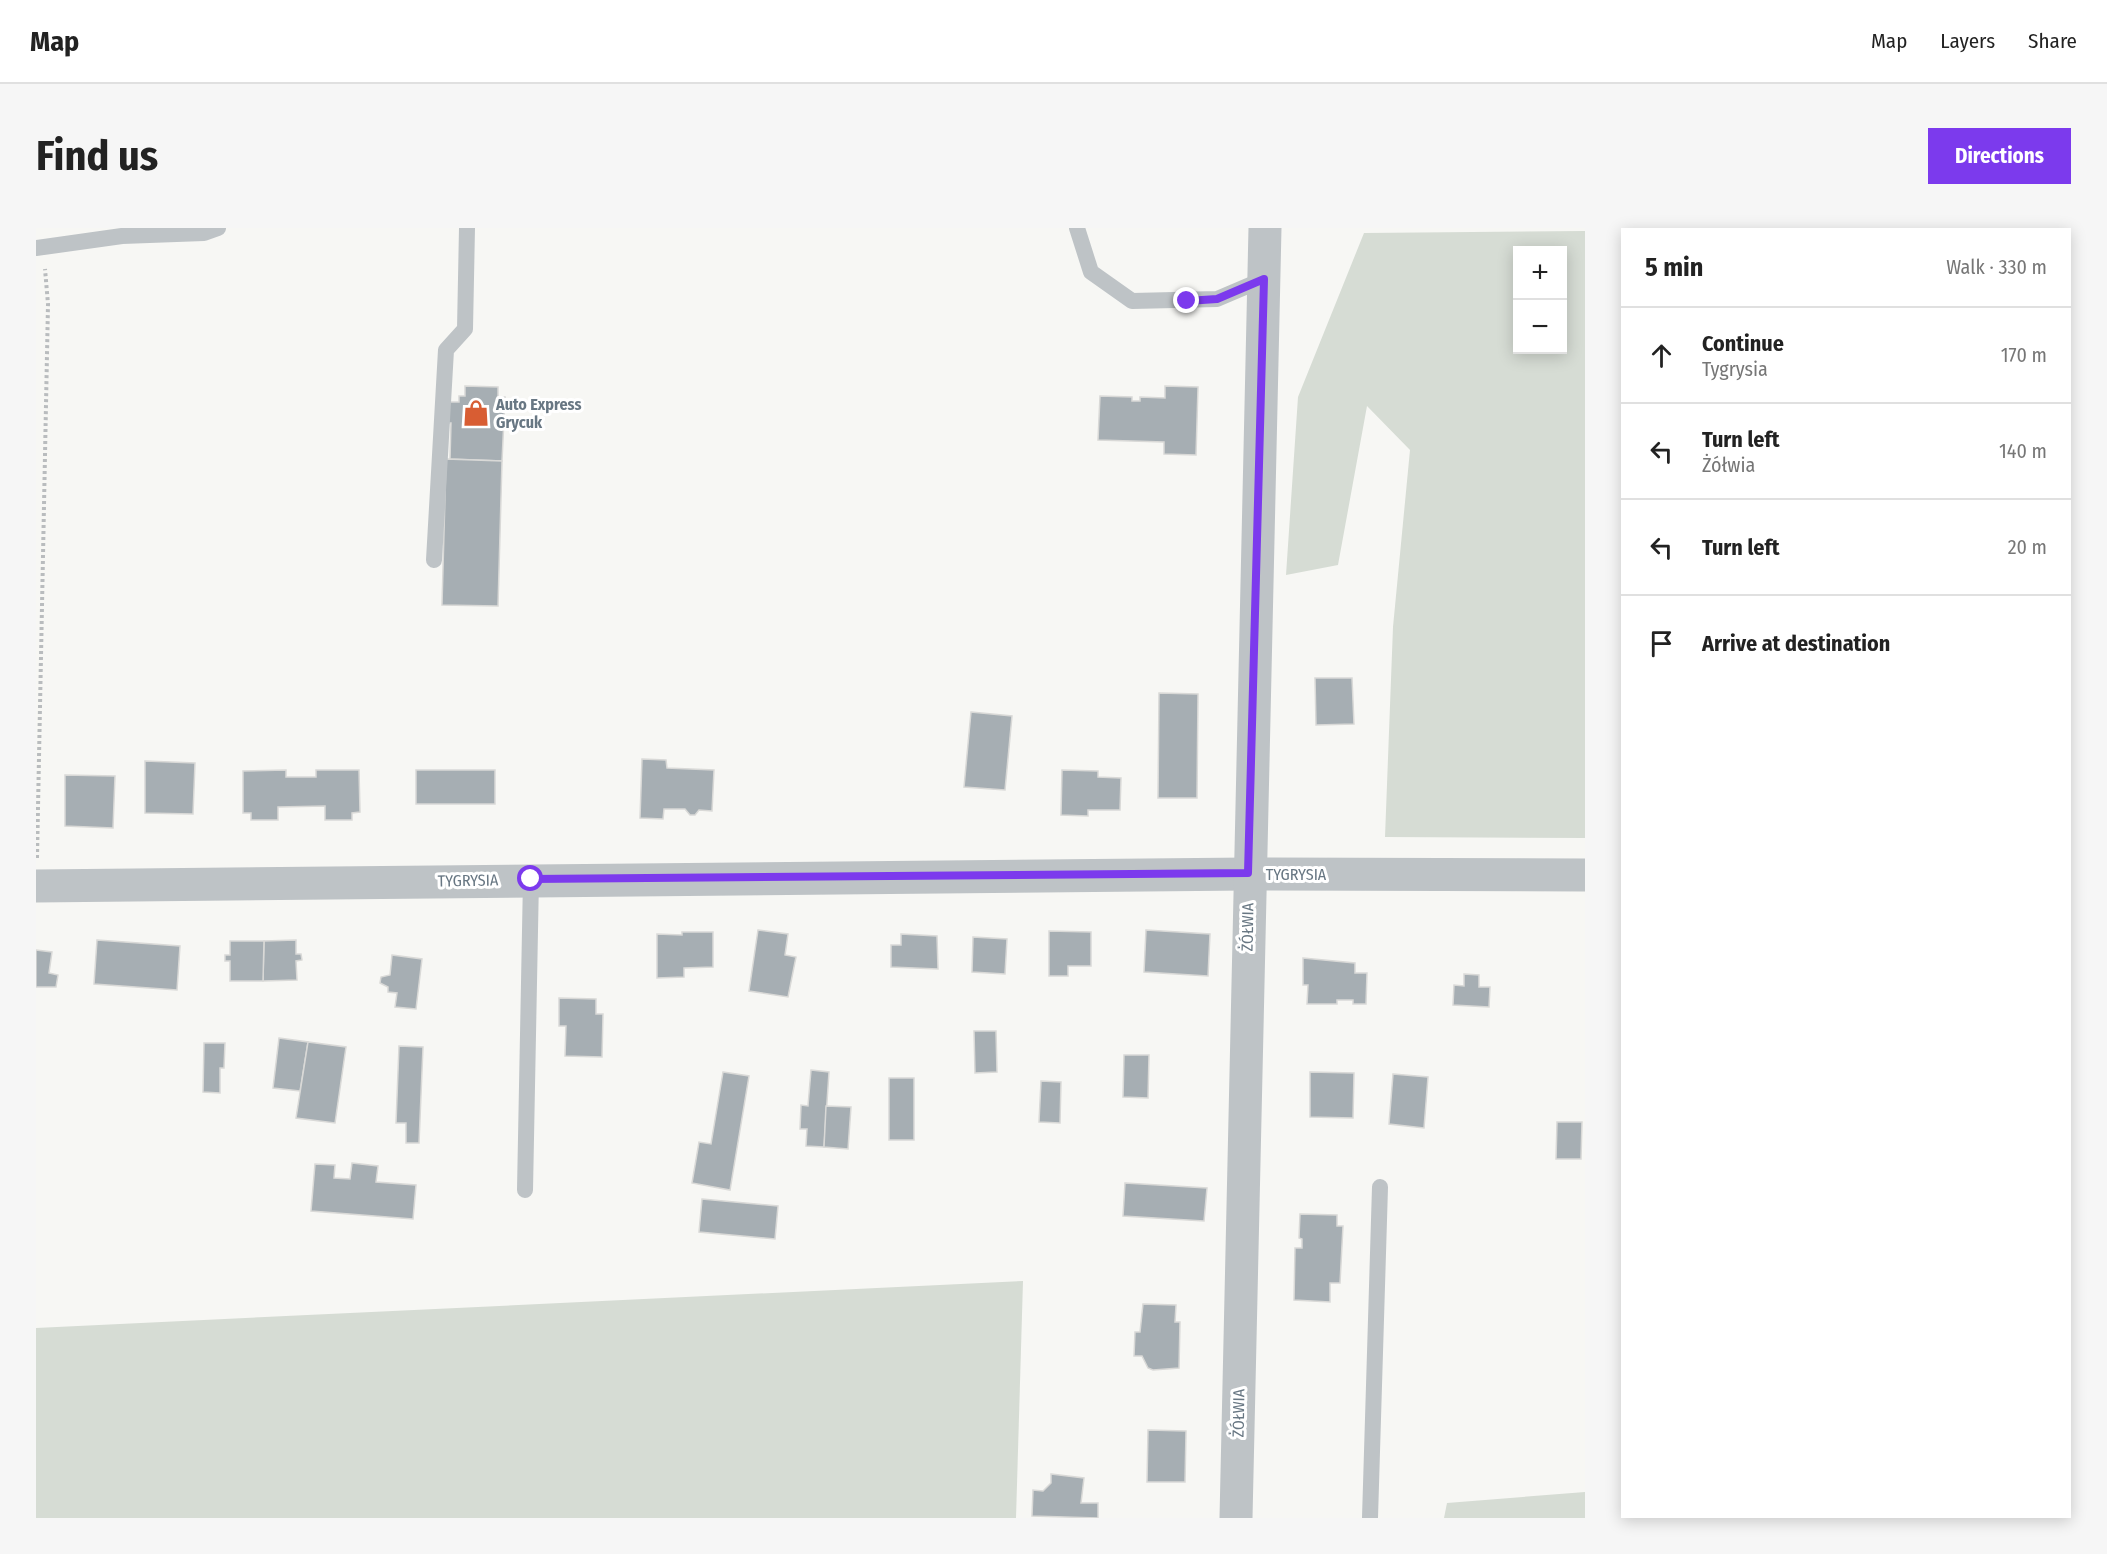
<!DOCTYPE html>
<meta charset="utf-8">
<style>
body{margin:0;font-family:"Fira Sans Condensed",sans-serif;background:#f6f6f6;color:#222}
.controls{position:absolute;right:18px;top:18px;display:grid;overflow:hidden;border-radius:0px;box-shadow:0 3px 15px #0003}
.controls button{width:54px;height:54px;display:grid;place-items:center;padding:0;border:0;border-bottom:2px solid #e0e0e0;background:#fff;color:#222;font:30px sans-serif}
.stop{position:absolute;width:18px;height:18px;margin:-14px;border:4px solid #7c3aed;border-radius:50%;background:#fff}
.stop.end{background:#7c3aed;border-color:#fff;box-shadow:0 2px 6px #0008}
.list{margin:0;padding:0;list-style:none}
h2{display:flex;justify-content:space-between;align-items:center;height:78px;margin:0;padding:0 24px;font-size:26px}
h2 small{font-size:20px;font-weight:400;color:#767676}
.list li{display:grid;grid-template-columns:39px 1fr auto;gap:18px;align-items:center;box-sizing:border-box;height:96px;padding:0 24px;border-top:2px solid #e0e0e0}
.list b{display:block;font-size:22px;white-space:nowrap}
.list p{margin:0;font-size:20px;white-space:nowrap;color:#767676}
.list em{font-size:20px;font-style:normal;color:#767676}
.icon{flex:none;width:33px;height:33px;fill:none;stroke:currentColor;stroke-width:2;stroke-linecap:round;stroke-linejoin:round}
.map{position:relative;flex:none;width:1549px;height:1290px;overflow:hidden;border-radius:0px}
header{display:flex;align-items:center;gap:36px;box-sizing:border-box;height:84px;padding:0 30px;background:#fff;border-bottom:2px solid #e0e0e0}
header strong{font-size:28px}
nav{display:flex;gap:33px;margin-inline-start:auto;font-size:21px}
.intro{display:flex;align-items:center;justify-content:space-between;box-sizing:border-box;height:144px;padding:0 36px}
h1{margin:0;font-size:42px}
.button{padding:15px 27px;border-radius:0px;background:#7c3aed;color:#fff;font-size:21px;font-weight:700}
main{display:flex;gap:36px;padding:0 36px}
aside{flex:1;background:#fff;border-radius:0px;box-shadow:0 3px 15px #0003}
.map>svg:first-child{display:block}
.green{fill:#d6dcd4;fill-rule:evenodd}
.building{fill:#a6aeb3;stroke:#d9d9d7;stroke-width:1.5}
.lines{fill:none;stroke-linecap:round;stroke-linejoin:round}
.path{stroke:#b9bcbe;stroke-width:4;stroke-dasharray:3 3;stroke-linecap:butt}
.service{stroke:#bec3c6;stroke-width:16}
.minor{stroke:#bec3c6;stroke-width:33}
.route{stroke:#7c3aed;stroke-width:8}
.labels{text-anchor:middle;stroke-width:6;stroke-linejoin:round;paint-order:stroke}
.poi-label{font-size:16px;font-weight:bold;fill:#687783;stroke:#fff;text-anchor:start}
.street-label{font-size:16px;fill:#687783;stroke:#fff}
</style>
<header>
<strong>Map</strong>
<nav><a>Map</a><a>Layers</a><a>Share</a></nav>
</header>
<div class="intro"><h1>Find us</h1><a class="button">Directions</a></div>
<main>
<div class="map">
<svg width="1549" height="1290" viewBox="0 0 1549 1290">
<rect width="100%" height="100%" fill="#f7f7f4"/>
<!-- green -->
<g class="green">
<path d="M1549,3v607l-200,-1 8,-210 17,-177 -43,-44 -29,159 -52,10 12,-178 66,-164zM1526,22v100h-44v-100z"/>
<path d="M987,1053l-7,237h-980v-190z"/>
<path d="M1549,1264v26h-141l3,-15z"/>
</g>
<!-- building -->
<g class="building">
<path d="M429,158l33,1v10h7l-3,64 -52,-2 1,-36h-3v-21h11v-6h6z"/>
<path d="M1129,158l33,1 -2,68 -32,-1v-12l-66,-2 2,-44 32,1v4h8v-4l25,1z"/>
<path d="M410,231l56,2 -4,145 -56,-1z"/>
<path d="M1279,450h37l2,46 -38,1z"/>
<path d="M1123,465l39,1 -1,104h-39z"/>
<path d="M935,484l41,4 -7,74 -41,-3z"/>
<path d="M606,531l24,1 1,8 47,2 -2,41 -13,-1 -4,5h-5l-5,-6h-21l-1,10 -23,-1z"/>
<path d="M109,533l50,2 -2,51 -48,-1z"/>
<path d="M250,542v7h30v-7h43l1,42 -8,1v7h-27v-14l-47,1v13h-27v-7h-8v-42z"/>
<rect x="380" y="542" width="79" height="34"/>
<path d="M1026,542l36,1v6l23,1 -1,32h-32v6l-27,-1z"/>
<path d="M29,547l50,1 -2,52 -48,-2z"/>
<path d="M722,702l30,4 -3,21 11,2 -8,40 -39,-6z"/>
<path d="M1110,702l64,4 -2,42 -64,-4z"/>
<path d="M1013,703l42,1v34h-23v10h-19z"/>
<path d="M646,704h31v35l-29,1v9l-27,1v-44l25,1z"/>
<path d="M865,706l36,2 1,33 -47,-2v-22h10z"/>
<path d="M937,709l34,2 -2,35 -33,-2z"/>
<path d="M61,712l83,6 -3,44 -83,-6z"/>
<path d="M260,712v14h5l1,6 -6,1 1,19 -34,1 1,-40z"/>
<path d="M194,713h34l-1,40h-33v-20h-5v-6h5z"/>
<path d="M0,722l16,2 -3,21 9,2 -2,12h-20z"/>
<path d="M356,727l30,4 -6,50 -21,-2 2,-14 -9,-1v-5l-8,-4 1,-6 9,-2z"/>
<path d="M1267,730l52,5v10h12l-1,31h-13v-4h-16v4h-30l1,-19h-5z"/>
<path d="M1428,746l15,1v12h11l-1,20 -36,-2 1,-20 10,1z"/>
<path d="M523,770l37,1v15h7l-1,43 -37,-1 1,-30h-7z"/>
<path d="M938,803h22l1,41 -22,1z"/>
<path d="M243,810l29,4 -8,49 -27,-3z"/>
<path d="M272,814l38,5 -11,76 -39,-5z"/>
<path d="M168,815h21l-1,25h-4v25l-17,-1z"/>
<path d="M363,818l24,1 -4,96h-13v-20h-10z"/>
<path d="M1088,827h25l-1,43 -25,-1z"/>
<path d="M775,842l18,2 -5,75 -18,-1 1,-17h-7l1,-24 7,1z"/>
<path d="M687,844l26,4 -19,114 -38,-7 7,-41 12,2z"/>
<path d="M1274,844l44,1 -1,45 -43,-1z"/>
<path d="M1357,846l35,3 -4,51 -35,-4z"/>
<rect x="853" y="850" width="25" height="62"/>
<path d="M1005,853l20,1 -1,41 -21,-1z"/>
<path d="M790,878l25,1 -3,42 -24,-2z"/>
<path d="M1521,894h25l-1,37h-25z"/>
<path d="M316,935l26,3 -2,16 40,3 -3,34 -102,-8 4,-47 20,1 -1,13 16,1z"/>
<path d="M1089,955l82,5 -3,33 -81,-5z"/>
<path d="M666,971l76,7 -3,33 -76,-7z"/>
<path d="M1264,986l37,1v11h6l-3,57h-10v19l-36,-2 1,-52h7v-9l-3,-1z"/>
<path d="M1107,1076l33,1 -1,17h5l-1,46 -26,2 -5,-2 -6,-12h-8l1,-24h5z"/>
<path d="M1112,1202l38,1 -1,51h-38z"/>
<path d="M1015,1246l33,4 -3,25h17v15l-66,-2 1,-26 10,1 8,-8z"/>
</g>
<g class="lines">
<!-- path -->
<path class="path" d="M1,630l11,-554 -3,-35"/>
<!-- service -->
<g class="service">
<path d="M1041,0l14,44 41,29 85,-2 47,-20"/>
<path d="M0,20l86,-12 82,-3 14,-5"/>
<path d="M398,332l12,-210 19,-21 2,-101"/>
<path d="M489,962l6,-311"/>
<path d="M1334,1290l10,-331"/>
</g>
<!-- minor -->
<g class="minor">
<path d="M0,658l1212,-12 337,1"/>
<path d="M1200,1290l29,-1290"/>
</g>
</g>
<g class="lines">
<!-- route -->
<path class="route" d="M495,651l717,-6 16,-594 -47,20 -30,2"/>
</g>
<!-- icons -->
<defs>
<symbol id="shop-bare" viewBox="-9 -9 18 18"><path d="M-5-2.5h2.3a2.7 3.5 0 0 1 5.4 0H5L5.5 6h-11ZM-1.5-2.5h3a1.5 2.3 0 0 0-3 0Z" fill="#d85d33" stroke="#fff" stroke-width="2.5" paint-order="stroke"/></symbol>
</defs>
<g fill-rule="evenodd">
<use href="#shop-bare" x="421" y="166" width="38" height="38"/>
</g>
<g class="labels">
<!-- poi labels -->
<g class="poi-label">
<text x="460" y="182">Auto Express<tspan x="460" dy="18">Grycuk</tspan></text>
</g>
<!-- street labels -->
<g class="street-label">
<text x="1260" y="652">TYGRYSIA</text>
<text transform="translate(432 652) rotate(-1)" y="6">TYGRYSIA</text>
<text transform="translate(1211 699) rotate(-89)" y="6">ŻÓŁWIA</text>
<text transform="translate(1202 1185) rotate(-89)" y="6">ŻÓŁWIA</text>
</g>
</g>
</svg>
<div class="controls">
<button>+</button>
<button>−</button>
</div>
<div class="stop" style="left:495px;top:651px"></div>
<div class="stop end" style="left:1151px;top:73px"></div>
</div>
<aside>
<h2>5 min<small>Walk · 330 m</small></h2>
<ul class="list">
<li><svg class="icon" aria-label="ahead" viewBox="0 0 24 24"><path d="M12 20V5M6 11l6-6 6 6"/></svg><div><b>Continue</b><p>Tygrysia</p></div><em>170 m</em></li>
<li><svg class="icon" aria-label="left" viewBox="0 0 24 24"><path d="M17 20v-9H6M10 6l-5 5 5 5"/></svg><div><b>Turn left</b><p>Żółwia</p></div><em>140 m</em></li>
<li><svg class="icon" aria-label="left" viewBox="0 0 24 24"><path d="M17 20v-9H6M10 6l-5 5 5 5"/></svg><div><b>Turn left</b></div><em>20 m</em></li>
<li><svg class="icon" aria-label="arrive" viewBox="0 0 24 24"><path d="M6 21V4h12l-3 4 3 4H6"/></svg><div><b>Arrive at destination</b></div></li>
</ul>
</aside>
</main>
